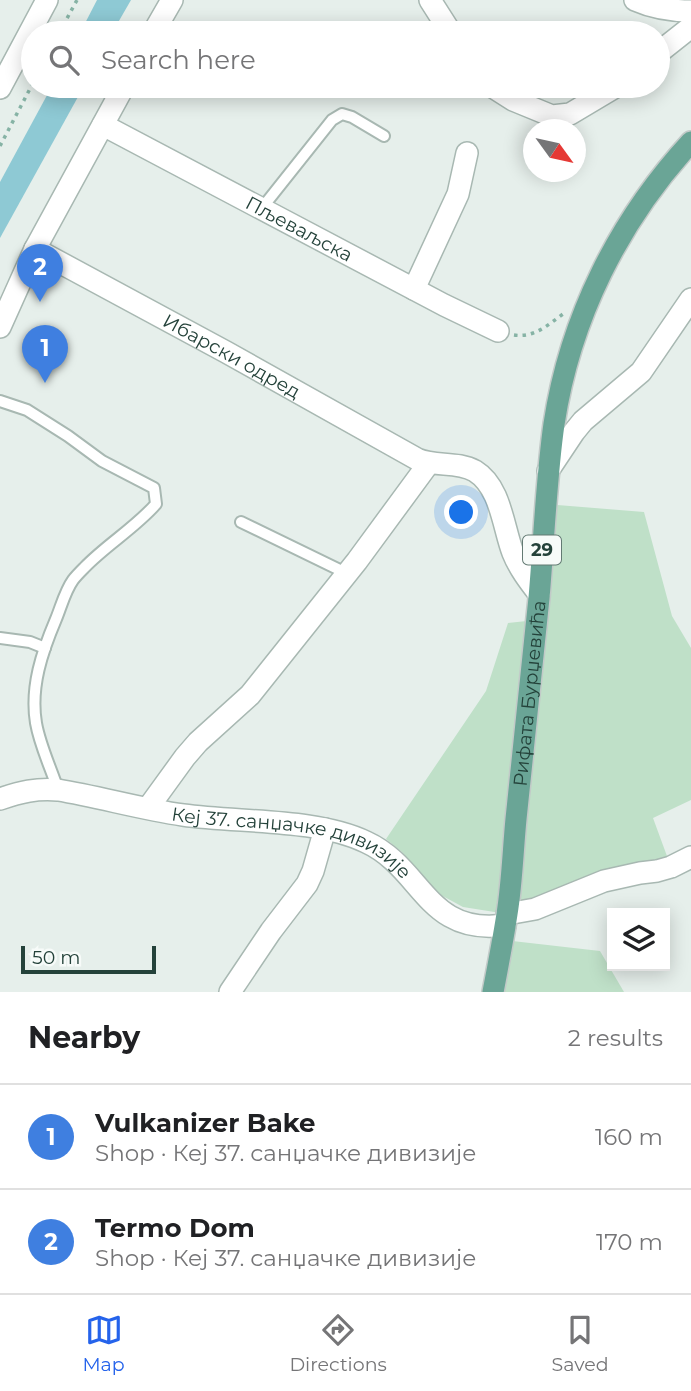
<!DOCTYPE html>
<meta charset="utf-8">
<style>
body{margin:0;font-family:Montserrat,sans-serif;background:#f6f6f6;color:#202124}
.controls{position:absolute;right:21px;bottom:21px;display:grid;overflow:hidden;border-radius:0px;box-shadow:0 4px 18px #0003}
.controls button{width:63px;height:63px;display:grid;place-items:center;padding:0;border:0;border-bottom:2px solid #e0e0e0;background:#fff;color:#202124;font:35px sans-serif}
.compass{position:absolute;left:523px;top:119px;width:63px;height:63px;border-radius:50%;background:#fff;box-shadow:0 4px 18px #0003;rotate:123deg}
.scale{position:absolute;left:21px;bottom:18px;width:135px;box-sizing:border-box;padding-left:7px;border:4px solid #24423a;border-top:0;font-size:19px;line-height:24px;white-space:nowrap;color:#24423a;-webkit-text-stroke:5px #f7fbf9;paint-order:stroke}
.you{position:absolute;left:462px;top:513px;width:24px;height:24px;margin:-18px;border:5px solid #fff;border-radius:50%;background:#1a73e8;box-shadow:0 0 0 10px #1a73e833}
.badge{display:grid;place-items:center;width:46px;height:46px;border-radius:50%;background:#2563eb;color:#fff;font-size:23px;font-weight:700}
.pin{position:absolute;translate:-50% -58px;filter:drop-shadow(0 2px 4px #0008)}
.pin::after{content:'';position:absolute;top:37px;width:24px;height:21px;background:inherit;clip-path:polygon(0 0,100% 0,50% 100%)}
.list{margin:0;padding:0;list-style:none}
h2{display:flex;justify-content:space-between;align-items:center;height:91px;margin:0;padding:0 28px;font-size:30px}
h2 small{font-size:23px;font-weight:400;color:#757577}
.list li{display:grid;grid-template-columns:46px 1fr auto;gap:21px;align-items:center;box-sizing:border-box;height:105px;padding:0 28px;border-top:2px solid #e0e0e0}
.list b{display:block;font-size:26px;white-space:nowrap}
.list p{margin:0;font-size:23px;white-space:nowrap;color:#757577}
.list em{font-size:23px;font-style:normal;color:#757577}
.icon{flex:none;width:38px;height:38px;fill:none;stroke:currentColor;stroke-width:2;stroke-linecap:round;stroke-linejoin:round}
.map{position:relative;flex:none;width:691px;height:992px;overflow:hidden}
.search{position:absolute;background:#fff;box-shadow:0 4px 18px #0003;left:21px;right:21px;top:21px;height:77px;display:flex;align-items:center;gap:18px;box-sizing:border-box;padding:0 24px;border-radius:38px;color:#757577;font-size:26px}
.sheet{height:301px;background:#fff}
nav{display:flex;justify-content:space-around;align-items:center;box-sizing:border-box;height:98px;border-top:2px solid #e0e0e0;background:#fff;font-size:19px;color:#757577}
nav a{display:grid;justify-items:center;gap:4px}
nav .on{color:#2563eb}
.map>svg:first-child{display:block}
.green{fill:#bfe0c8}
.water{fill:#8ec9d4}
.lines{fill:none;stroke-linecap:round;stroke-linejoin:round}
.service-casing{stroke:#a8b8b2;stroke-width:14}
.minor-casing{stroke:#a8b8b2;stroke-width:24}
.tertiary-casing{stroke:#a8b8b2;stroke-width:24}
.primary-casing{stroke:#c2cac8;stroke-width:24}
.path{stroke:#86b3a5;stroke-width:3.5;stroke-dasharray:3.5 5;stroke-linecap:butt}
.service{stroke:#fff;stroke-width:10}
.minor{stroke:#fff;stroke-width:21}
.tertiary{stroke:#fff;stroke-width:21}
.primary{stroke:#6aa596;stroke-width:21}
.labels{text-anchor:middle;stroke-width:5;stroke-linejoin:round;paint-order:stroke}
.shield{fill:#f7fbf9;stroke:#637a73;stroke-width:2}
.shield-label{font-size:18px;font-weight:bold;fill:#24423a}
.street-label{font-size:19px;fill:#24423a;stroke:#f7fbf9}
</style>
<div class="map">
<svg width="691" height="992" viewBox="0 0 691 992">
<rect width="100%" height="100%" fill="#e6efeb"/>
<!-- green -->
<g class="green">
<path d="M545,504l99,8 28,104 19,32v152l-38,18 18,49 -164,47 -44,-7 -24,-13 -37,-42 -16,-13 100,-148 22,-68 28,-3z"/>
<path d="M503,940l97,11 24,41h-131z"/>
</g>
<!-- water -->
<g class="water">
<path d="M97,0h34l-19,33h-32z"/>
<path d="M52,86h32l-84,152v-56z"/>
</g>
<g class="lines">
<defs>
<g id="service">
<path d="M262,208l70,-88 10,-6 10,3 32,19"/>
<path d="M0,401l27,9 41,26 34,25 52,27 2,16c-21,24 -50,41 -72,64 -4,4 -8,8 -11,12 -8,11 -12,27 -17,39 -14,33 -26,68 -20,104 4,23 15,45 22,67"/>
<path d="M241,522l105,51"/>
<path d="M0,638l30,4 15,6"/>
</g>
<g id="minor">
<path d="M430,0l21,33"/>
<path d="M658,53l33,-26"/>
<path d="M491,86l22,14 39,16 18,-2 47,-28"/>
<path d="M0,88l47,-88"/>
<path id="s1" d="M103,125l341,180 54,26"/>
<path id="s2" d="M35,249l191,103 191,107c18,8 40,2 58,12 26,16 28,56 38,82 6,15 16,28 26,41"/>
<path d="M414,289l44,-95 9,-41"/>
<path d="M548,471l26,-39 9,-11 58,-49 50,-73"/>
<path id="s3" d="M0,799c20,-7 37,-11 58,-9 42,7 83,19 125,25 56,8 133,3 183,27 57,26 60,94 139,83"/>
<path d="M148,808l37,-51 13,-15 52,-47 107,-134 72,-98"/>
<path d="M507,914l28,-5 69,-28 36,-8 17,-2 14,-4 20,-10"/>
<path d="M230,992l41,-61 36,-47 6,-13 12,-42"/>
</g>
<g id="tertiary">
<path d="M635,0c18,8 36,11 56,11"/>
<path d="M153,33l19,-33"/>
<path d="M0,327l35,-78 89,-163"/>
</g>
<g id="primary">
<path id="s4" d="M493,992c5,-26 10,-52 14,-78 5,-31 6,-64 9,-95 8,-74 15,-148 23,-221 5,-58 7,-117 15,-174 16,-106 65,-204 137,-282"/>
</g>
</defs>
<!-- service casing -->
<use href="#service" class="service-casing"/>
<!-- minor casing -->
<use href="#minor" class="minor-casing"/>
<!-- tertiary casing -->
<use href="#tertiary" class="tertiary-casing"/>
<!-- primary casing -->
<use href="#primary" class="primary-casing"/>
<!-- path -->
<g class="path">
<path d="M59,33l18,-33"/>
<path d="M0,146l33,-63"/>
<path d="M514,335c20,3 34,-10 49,-21"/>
</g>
<!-- service -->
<use href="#service" class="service"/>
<!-- minor -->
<use href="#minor" class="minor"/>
<!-- tertiary -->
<use href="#tertiary" class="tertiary"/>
<!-- primary -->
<use href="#primary" class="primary"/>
</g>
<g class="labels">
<!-- shield labels -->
<rect class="shield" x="523" y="535.5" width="38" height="29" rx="5"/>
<g class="shield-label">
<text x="542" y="556">29</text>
</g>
<!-- street labels -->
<g class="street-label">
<text dy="7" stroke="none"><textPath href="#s1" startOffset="222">Пљеваљска</textPath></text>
<text dy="7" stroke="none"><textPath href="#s2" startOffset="224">Ибарски одред</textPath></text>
<text dy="7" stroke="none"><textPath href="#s4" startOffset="301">Рифата Бурџевића</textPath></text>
<text dy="7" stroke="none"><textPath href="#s3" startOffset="301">Кеј 37. санџачке дивизије</textPath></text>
</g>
</g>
</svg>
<div class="controls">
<button><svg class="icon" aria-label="layers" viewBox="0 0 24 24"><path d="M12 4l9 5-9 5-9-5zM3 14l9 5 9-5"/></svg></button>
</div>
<svg class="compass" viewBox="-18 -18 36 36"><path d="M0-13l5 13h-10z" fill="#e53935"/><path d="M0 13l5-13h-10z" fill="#757577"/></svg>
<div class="scale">50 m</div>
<div class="you"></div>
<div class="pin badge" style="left:45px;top:383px;background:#3f7fe0">1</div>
<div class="pin badge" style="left:40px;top:302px;background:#3f7fe0">2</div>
<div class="search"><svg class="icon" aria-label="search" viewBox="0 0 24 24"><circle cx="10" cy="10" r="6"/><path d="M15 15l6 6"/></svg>Search here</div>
</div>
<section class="sheet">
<h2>Nearby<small>2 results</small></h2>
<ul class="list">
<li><span class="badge" style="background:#3f7fe0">1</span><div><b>Vulkanizer Bake</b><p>Shop · Кеј 37. санџачке дивизије</p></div><em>160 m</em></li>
<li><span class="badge" style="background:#3f7fe0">2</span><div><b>Termo Dom</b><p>Shop · Кеј 37. санџачке дивизије</p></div><em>170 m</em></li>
</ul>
</section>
<nav>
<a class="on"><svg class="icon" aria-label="map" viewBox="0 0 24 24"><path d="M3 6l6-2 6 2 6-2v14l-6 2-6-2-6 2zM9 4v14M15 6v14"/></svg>Map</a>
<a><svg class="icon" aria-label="directions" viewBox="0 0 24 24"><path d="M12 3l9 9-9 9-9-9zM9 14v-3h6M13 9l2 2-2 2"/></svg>Directions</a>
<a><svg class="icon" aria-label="saved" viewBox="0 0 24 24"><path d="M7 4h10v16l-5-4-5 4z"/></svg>Saved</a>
</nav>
